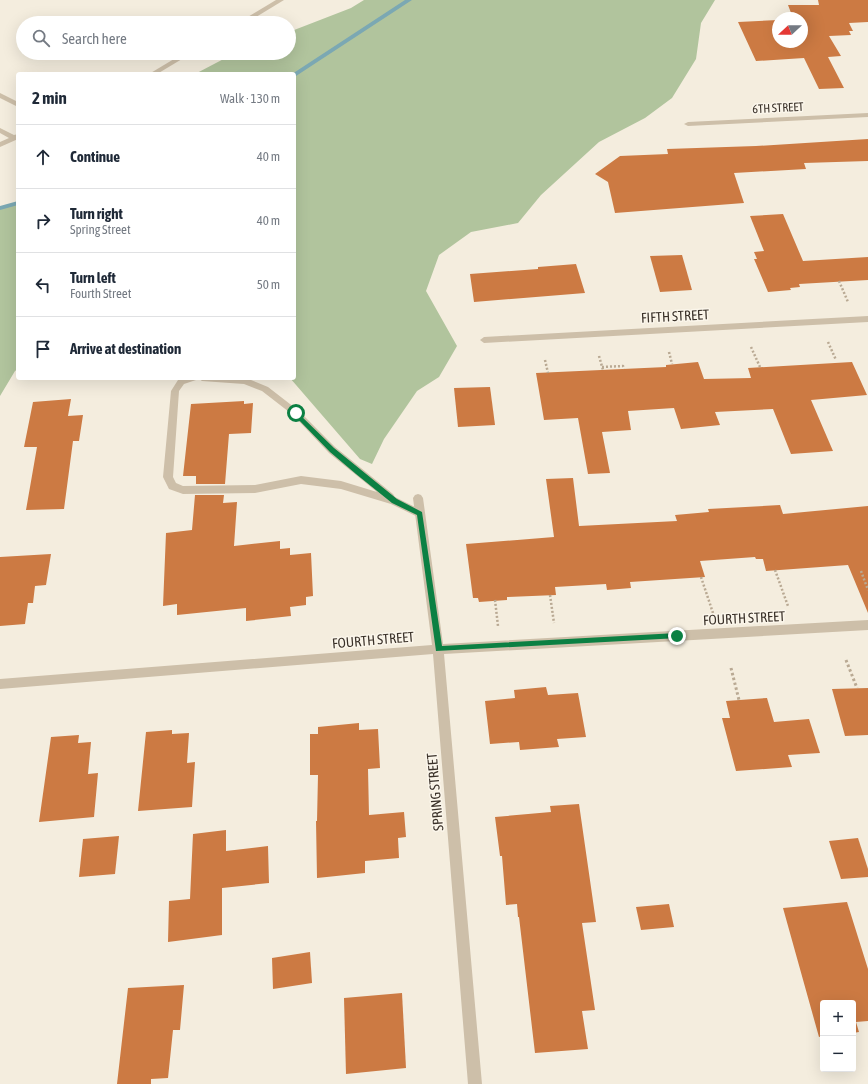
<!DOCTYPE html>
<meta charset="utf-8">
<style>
body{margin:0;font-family:"Asap Condensed",sans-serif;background:#f6f6f7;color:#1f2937}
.controls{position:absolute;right:12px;bottom:12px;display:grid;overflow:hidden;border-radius:4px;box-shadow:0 4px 16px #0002}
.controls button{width:36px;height:36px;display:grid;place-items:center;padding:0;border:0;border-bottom:1px solid #e0e1e3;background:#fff;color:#1f2937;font:20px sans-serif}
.compass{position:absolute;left:772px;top:12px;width:36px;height:36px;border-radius:50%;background:#fff;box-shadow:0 4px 16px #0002;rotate:248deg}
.stop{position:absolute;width:12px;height:12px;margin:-9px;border:3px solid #0b8043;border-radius:50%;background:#fff}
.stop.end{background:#0b8043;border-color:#fff;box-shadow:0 1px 4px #0008}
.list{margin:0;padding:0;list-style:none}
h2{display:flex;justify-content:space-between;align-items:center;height:52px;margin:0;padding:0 16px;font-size:17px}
h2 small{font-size:13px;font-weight:400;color:#747a83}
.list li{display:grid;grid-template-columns:26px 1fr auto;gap:12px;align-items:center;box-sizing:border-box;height:64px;padding:0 16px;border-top:1px solid #e0e1e3}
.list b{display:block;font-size:15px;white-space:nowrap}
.list p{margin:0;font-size:13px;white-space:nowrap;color:#747a83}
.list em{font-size:13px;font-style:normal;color:#747a83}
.icon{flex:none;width:22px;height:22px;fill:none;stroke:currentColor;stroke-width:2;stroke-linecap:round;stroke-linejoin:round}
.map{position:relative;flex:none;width:868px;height:1084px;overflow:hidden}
.search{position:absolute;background:#fff;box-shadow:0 4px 16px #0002;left:16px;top:16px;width:280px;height:44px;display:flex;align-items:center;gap:10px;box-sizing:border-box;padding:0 14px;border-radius:22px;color:#747a83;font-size:15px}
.panel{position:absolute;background:#fff;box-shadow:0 4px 16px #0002;left:16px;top:72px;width:280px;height:308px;border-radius:4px}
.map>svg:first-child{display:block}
.green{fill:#b1c49d}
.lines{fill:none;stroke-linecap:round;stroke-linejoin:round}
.stream{fill:#7ba8b3;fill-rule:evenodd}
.building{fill:#cc7a43}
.path-far1{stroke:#b9a993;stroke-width:2.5;stroke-dasharray:2 2;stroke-linecap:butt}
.path{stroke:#b9a993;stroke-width:3;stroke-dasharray:2.5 2.5;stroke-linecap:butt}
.lane{fill:#cdbfa9;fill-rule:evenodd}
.street{fill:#cdbfa9;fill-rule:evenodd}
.route{fill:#0b8043}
.labels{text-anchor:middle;stroke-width:3;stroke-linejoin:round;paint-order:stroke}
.far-street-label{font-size:12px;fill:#3a3129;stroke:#fbf6eb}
.street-label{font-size:14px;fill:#3a3129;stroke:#fbf6eb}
</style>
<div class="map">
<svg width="868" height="1084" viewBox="0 0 868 1084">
<rect width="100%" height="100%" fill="#f4edde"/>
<!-- green -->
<g class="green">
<path d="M364,0h351l-14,23 -5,36 -24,39 -27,20 -46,24 -58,53 -23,28 -47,9 -32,23 -13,36 31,55 -18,31 -22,14 -33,48 -12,25 -12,-5 -70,-81h4v-304h-99l40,-21h54v-21l62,-24z"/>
<path d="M18,203v166l-3,2 -15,25v-188z"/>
</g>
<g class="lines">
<!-- stream -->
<g class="stream">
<path d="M405,0h7l-116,76 -2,1v-3h-2z"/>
<path d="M18,201v4l-18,5v-4z"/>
</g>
</g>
<!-- building -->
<g class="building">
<path d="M818,0h50v22l-19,1 4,8h-4l2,4 -22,1 12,20 -13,1 16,31 -25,1 -15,-31 -48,3 -18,-39 40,-2v22h24v-24h-9l-5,-13h31z"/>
<path d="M868,139v22l-64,2 2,6 -72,4 10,30 -129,10 -7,-31 -13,-8 25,-18 48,-2 -1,-5 89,-3z"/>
<path d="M783,214l20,47 65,-4v23l-69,4 1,3 -10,1 1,2 -23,2 -14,-33h3l-3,-7 10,-1 -14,-35z"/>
<path d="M682,255l10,35 -32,2 -10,-36z"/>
<path d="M576,264l9,29 -111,9 -4,-28 68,-5v-2z"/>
<path d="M698,362l6,17 47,-1 -3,-10 104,-6 15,33 -56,5 22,51 -42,3 -18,-45 -58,3 5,13 -39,4 -7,-21 -46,3 3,19 -29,2 8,41 -22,1 -10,-56 -34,2 -8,-47 130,-6v-2z"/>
<path d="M490,387l5,38 -37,2 -4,-39z"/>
<path d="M71,399l-3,17 15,-1 -4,26h-6l-9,68 -38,1 11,-63h-13l9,-45z"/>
<path d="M244,401v3l9,-1 -2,30 -22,1 -4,50h-29v-8h-13l8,-72z"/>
<path d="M573,478l6,48 98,-5 -2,-6 34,-3 -1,-3 72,-4 3,9 85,-8v107l-20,-48 -82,6 -3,-12h-7l-1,-2 -55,4 5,16 -75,5 1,6 -24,2 -1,-6 -51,3 1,8 -49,2v3l-28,2 -1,-4h-5l-7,-54 88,-7 -8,-58z"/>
<path d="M195,495h29l-1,8 14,-1 -3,44 46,-5v8l10,-1v7l21,-2 2,43 -7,1v8l-16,2 1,9 -45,5v-13l-69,7v-11l-14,2 3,-73 26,-3z"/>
<path d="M51,554l-5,31 -11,1 -2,17h-5l-3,21 -25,2v-69z"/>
<path d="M546,687l2,8 30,-2 8,44 -29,2 2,8 -39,3 -1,-8 -29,2 -5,-43 30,-3 -1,-8z"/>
<path d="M868,688v47l-23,1 -13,-47z"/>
<path d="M767,698l7,24 35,-3 11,34 -32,2 4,12 -56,4 -14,-53h8l-4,-17z"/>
<path d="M359,723v7l19,-1 2,39 -12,1 1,46 35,-3 2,25 -8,1 1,20 -34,3v12l-48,5 -1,-57h1l1,-46h-8v-41h8v-7z"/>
<path d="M172,730v4l17,-1 -2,30 8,-1 -3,45 -54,4 8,-79z"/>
<path d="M79,735l-1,8 13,-1 -3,32 10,-1 -4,44 -55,5 12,-85z"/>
<path d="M579,804l17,118 -14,1 13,87 -13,1 6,38 -53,4 -16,-136h-1l-1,-13 -11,1 -4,-49h-2l-5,-39 56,-5 -1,-6z"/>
<path d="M226,830v21l42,-5 1,37 -47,5v47l-54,7 1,-41 21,-2 3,-65z"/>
<path d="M119,836l-4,38 -36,3 4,-38z"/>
<path d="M858,838l10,31v8l-27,2 -12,-38z"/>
<path d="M847,902l21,67v52l-12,1 3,10 -6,1v-30h-30v33l-4,1 -36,-129z"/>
<path d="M669,904l5,23 -33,3 -5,-23z"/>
<path d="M310,952l2,31 -39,6 -1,-31z"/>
<path d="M184,985l-4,45h-7l-5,48 -17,1v5h-34l11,-96z"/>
<path d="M402,993l4,75 -60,6 -2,-76z"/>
</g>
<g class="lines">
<!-- path-far1 -->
<g class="path-far1">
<path d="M839,281l9,21"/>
<path d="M828,342l8,18"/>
<path d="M751,347l9,20"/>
<path d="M669,352l3,12"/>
<path d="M599,356l4,14"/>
<path d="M545,360l3,13"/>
<path d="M602,367l21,-1 1,3"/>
<path d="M775,570l13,36"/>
<path d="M861,571l7,19"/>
<path d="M701,577l12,36"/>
<path d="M550,595l4,28"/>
<path d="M495,600l3,26"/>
</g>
<!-- path -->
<g class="path">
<path d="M846,660l11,28"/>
<path d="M731,668l8,32"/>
</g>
<!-- lane -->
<g class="lane">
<path d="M276,0h8l-38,23h-8z"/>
<path d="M184,53h8l-35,21h-8z"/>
<path d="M0,93l18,9v5l-18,-9z"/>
<path d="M0,128l14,7 4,-1v5l-18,8v-5l9,-4 -9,-5z"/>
<path d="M183,378h14l-1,2 -12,4 -5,7 -6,86 3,6 7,3 72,-1 46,-9 40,5 36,11 -48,-39 -36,-38 -31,-24 -18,-7 -42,-3 -4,-3h48l22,9 31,24 36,36 58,47 2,3 28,14 2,3 -2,3 -3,1 -29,-14 -50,-15 -40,-5 -46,9 -72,1 -14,-5 -6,-12 8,-86 7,-11z"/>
</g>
<!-- street -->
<g class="street">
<path d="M868,113v4l-180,9 -4,-2 4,-2z"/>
<path d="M868,316v6l-384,21 -4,-3 4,-3z"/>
<path d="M418,494l3,1 2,3 20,146 425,-24v10l-424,24 38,430h-14l-35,-430 -433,35v-10l432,-34 -19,-147 2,-3z"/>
</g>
</g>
<!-- route -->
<path class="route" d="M296,411l38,37 63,51 25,13 20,134 235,-13 2,1v4l-243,13 -19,-136 -25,-12 -36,-29 -26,-22 -36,-37v-3z"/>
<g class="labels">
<!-- far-street labels -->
<g class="far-street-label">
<text transform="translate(778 108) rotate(-3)" y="4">6TH STREET</text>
</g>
<!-- street labels -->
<g class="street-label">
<text transform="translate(675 316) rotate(-3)" y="5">FIFTH STREET</text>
<text transform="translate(744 618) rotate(-3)" y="5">FOURTH STREET</text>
<text transform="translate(373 640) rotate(-5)" y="5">FOURTH STREET</text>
<text transform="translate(435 792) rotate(-95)" y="5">SPRING STREET</text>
</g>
</g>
</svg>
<div class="controls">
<button>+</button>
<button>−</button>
</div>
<svg class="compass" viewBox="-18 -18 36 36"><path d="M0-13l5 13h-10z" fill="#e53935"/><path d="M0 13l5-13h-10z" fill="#747a83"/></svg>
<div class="stop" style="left:296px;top:413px"></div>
<div class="stop end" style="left:677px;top:636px"></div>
<div class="search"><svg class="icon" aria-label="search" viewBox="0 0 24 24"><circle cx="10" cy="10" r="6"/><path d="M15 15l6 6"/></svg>Search here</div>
<section class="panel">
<h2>2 min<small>Walk · 130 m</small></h2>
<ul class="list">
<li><svg class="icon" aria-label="ahead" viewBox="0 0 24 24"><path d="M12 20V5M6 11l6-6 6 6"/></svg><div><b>Continue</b></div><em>40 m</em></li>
<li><svg class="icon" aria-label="right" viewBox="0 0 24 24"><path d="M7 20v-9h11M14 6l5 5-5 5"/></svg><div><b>Turn right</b><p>Spring Street</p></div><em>40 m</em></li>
<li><svg class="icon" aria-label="left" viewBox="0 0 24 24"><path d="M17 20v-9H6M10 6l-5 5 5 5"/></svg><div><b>Turn left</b><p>Fourth Street</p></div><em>50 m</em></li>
<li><svg class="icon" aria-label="arrive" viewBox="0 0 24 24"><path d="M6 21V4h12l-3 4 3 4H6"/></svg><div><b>Arrive at destination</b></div></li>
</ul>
</section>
</div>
